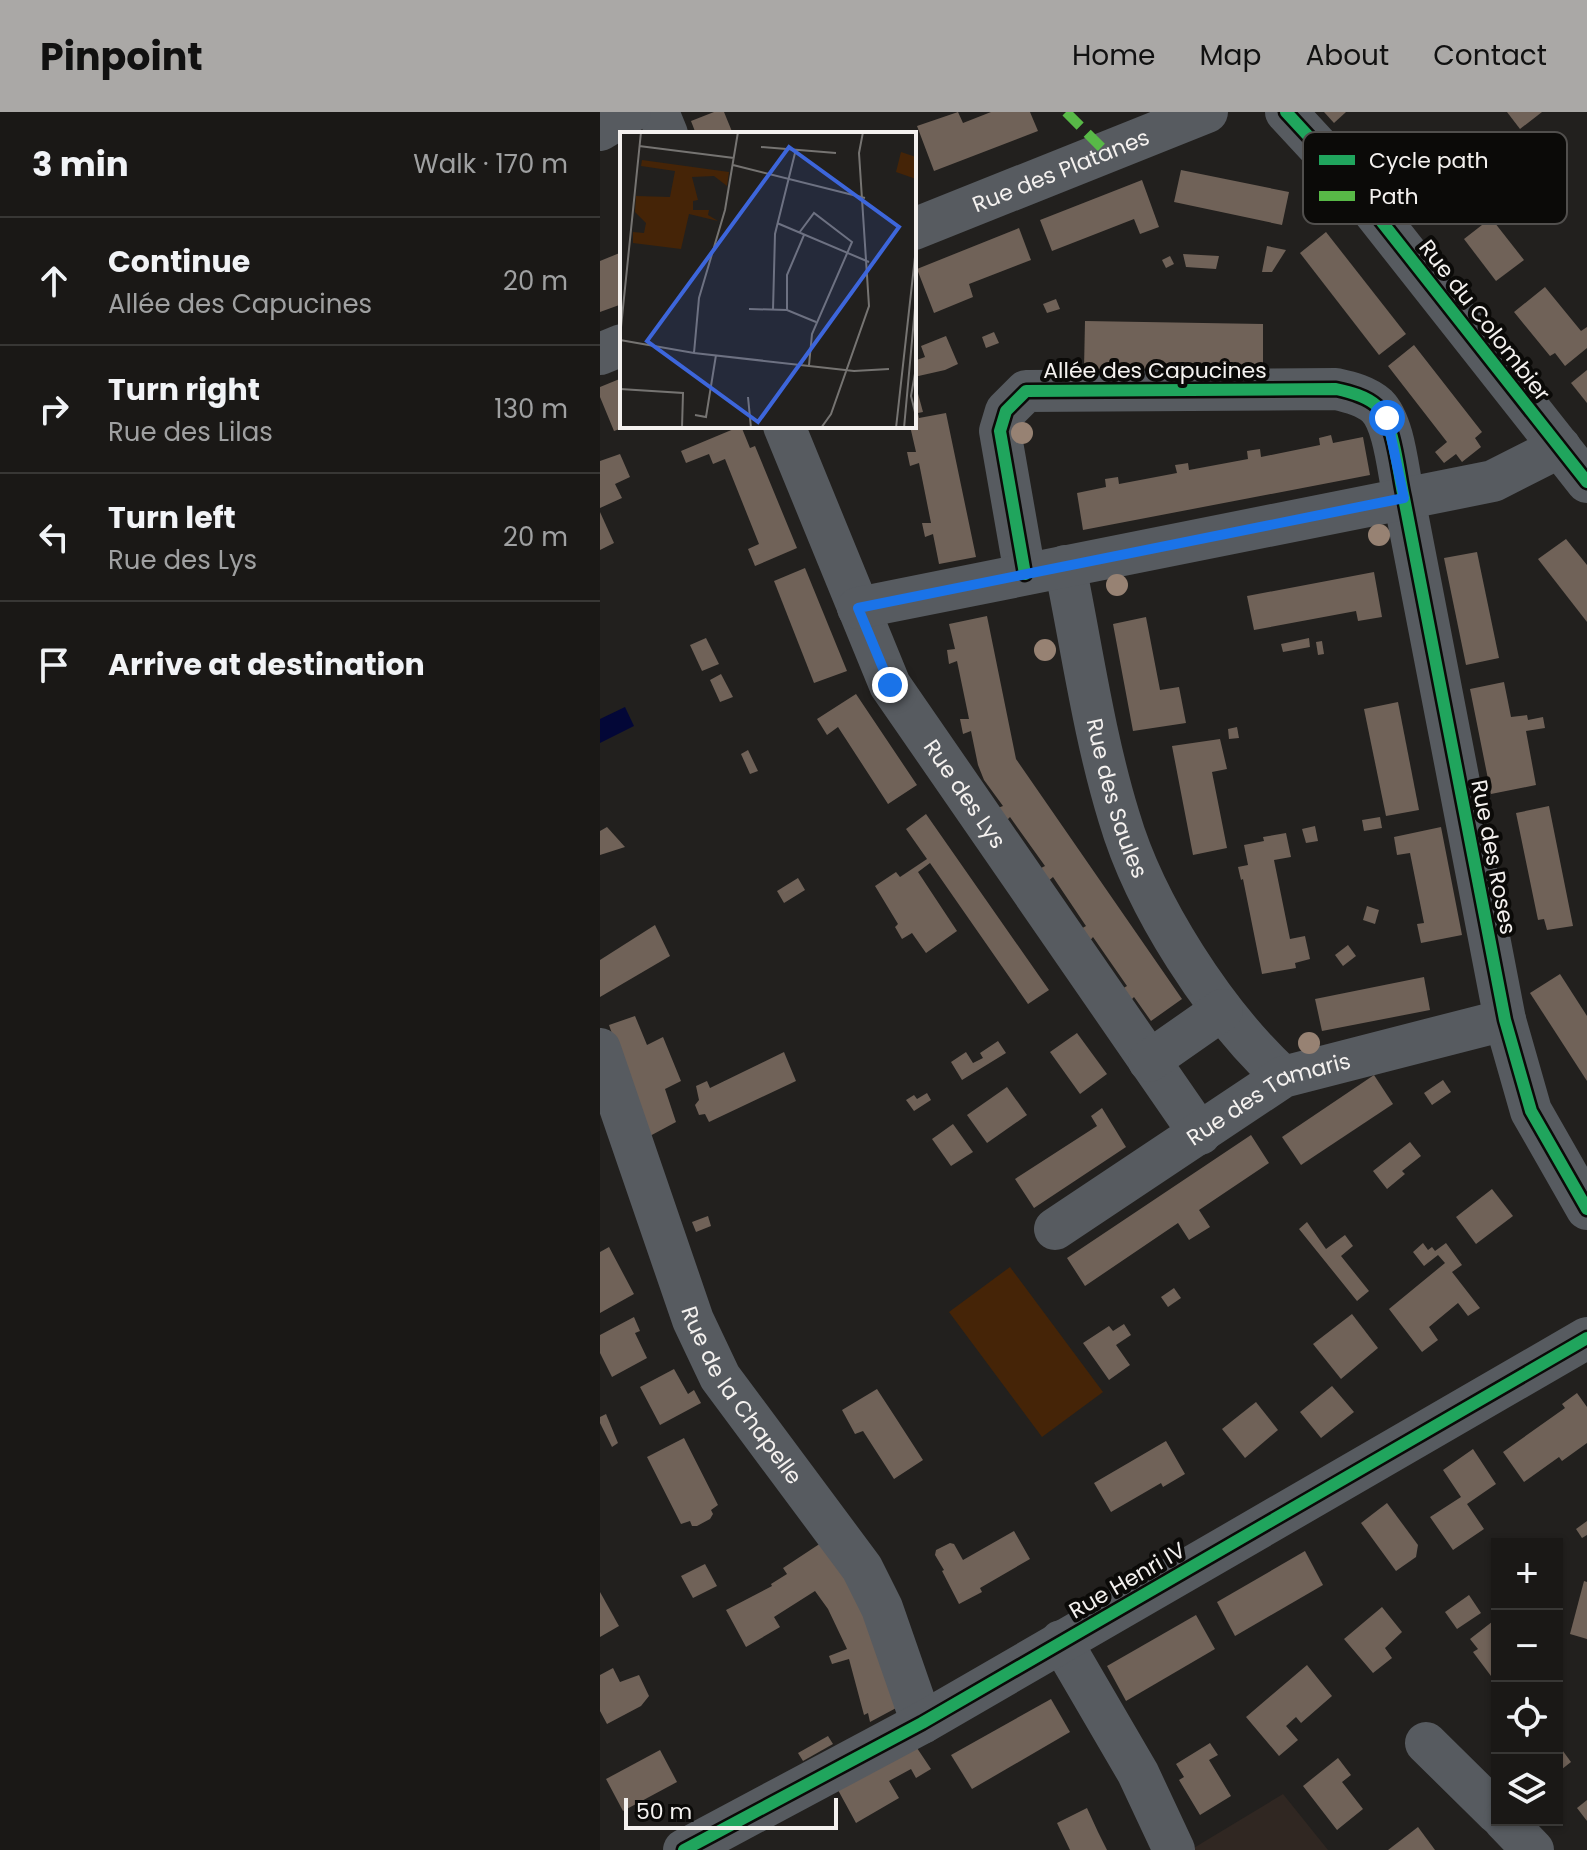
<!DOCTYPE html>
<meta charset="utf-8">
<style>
body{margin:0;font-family:Poppins,sans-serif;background:#272523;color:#f1f3f6}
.controls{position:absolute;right:24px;bottom:24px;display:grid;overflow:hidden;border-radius:0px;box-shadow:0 2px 6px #0004}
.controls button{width:72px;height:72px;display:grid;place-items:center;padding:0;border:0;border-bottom:2px solid #383735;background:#1a1816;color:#f1f3f6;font:40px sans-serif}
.scale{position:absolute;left:24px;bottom:20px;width:214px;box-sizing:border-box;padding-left:8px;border:4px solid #f4f1ef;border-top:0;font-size:22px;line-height:28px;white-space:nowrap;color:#f4f1ef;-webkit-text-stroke:6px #0b0a08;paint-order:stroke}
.stop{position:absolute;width:24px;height:24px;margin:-18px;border:6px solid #1a73e8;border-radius:50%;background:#fff}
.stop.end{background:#1a73e8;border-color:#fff;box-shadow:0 2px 8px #0008}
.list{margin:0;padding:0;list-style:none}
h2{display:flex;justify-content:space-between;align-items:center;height:104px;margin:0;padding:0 32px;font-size:34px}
h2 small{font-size:26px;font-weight:400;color:#9fa0a1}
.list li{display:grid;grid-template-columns:52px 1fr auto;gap:24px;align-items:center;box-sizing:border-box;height:128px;padding:0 32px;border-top:2px solid #383735}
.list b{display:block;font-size:30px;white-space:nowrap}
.list p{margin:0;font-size:26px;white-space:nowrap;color:#9fa0a1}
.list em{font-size:26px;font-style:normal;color:#9fa0a1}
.icon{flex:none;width:44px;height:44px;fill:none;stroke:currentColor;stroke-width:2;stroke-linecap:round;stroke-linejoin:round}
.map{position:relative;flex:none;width:987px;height:1738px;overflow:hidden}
header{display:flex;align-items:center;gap:48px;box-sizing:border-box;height:112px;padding:0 40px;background:#aaa8a6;color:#111}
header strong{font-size:38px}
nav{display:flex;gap:44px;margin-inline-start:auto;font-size:28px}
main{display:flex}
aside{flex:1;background:#1a1816}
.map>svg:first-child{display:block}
.built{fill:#302722}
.green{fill:#452407}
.water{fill:#030737}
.building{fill:#706258}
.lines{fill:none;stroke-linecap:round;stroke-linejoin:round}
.minor{stroke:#575b60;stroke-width:42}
.quiet{stroke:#58b947;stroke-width:10;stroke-dasharray:20 10;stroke-linecap:butt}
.cycleway-casing{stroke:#0b0a08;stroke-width:17}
.cycleway{stroke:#20a55d;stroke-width:12}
.tree{fill:#978273}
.route{stroke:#1a73e8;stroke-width:10}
.labels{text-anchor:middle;stroke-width:8;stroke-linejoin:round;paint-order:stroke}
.street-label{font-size:22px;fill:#f4f1ef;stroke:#0b0a08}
.inset-road{fill:none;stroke:#767472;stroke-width:2}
.view{fill:#3d66db;fill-opacity:0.15;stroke:#3d66db;stroke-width:4}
.inset-edge{fill:none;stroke:#f4f1ef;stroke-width:4}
.key{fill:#0b0a08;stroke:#514f4d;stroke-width:2}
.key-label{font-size:22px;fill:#f4f1ef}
</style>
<header>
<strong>Pinpoint</strong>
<nav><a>Home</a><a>Map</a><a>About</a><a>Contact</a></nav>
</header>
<main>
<aside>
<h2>3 min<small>Walk · 170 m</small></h2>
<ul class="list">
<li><svg class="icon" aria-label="ahead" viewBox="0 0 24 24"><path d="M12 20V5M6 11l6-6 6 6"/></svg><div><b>Continue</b><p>Allée des Capucines</p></div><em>20 m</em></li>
<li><svg class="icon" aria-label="right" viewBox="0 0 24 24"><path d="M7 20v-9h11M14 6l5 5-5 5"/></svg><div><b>Turn right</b><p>Rue des Lilas</p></div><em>130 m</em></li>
<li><svg class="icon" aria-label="left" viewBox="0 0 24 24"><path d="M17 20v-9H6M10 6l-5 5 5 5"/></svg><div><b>Turn left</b><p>Rue des Lys</p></div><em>20 m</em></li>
<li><svg class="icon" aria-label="arrive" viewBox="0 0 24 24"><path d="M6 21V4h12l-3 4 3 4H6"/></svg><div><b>Arrive at destination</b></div></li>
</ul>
</aside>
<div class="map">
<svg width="987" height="1738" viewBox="0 0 987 1738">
<rect width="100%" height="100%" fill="#22201e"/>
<!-- built -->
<path class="built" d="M683,1682l45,56h-135l-1,-1z"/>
<!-- green -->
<path class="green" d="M410,1155l93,125 -61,45 -93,-125z"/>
<!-- water -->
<path class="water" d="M25,595l9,19 -34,17v-24z"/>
<!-- building -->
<g class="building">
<path d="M114,0h10l9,22h-37l-5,-13z"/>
<path d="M358,0l5,11 28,-11h39l8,19 -104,40 -17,-45z"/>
<path d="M724,0h22l-12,11z"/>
<path d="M907,0h35l-22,17z"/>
<path d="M581,58l108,22 -7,33 -108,-23z"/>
<path d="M542,68l17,47 -19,7 -6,-15 -82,32 -12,-31z"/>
<path d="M891,106l33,42 -28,21 -32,-42z"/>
<path d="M419,116l12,32 -62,24 4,13 -39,16 -17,-44z"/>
<path d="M726,120l80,102 -27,21 -79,-102z"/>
<path d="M667,134l19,4 -14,22h-10z"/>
<path d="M22,140v52l-22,8v-51z"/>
<path d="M583,142l36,2 -3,13 -30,-2z"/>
<path d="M570,144l4,8 -8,4 -4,-8z"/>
<path d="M945,175l36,44 6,-4v21l-22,18 -10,-13 -5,3 -36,-44z"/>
<path d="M456,187l4,10 -13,4 -4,-9z"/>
<path d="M485,209l178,3v47l-179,-2z"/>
<path d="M394,220l5,11 -13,5 -4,-11z"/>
<path d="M346,224l12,28 -13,6 -31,7v-16l11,-4 -4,-11z"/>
<path d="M814,233l68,87 -7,6 6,9 -19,15 -6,-8 -12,9 -9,-11 12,-10 -59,-76z"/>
<path d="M987,258v33l-16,-20z"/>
<path d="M22,266v48h6l-14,5 -14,-34v-10z"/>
<path d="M314,267l9,33 -5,1 1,5 27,-5 30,144 -37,7 -6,-30 -8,3 -3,-14h9l-12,-60 -9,3 -3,-14h9l-6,-26h4z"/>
<path d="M141,314l9,22 5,-2 42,102 -42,18 -7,-17 11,-5 -34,-85 -12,5 -4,-10 -23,9 -5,-12z"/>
<path d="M731,323l2,8 30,-6 7,38 -287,55 -6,-37 29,-6 -1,-8 13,-2 1,7 58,-11 -2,-8 7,-1 6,-1 1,7 59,-11 -1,-8 6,-1 7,-1 1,8 59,-12 -1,-7z"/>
<path d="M20,342l10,23 -15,7 7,14 -22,10v-47z"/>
<path d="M0,400l14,31 -14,7z"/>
<path d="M966,427l21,26v57l-49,-63z"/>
<path d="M877,440l22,106 -33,7 -22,-107z"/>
<path d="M205,456l42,103 -33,12 -40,-102z"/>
<path d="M774,460l8,45 -24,4 -2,-10 -102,19 -7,-34z"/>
<path d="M387,504l29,143 166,240 -31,22 -17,-24 -5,5 -9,-12 7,-4 -34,-49 -5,6 -9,-13 7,-4 -33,-49 -7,6 -9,-13 8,-4 -35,-49 -6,6 -9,-14 8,-3 -19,-26 -6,-15 -7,-34 -8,3 -3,-15h9l-12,-58 -8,3 -2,-14 8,-1 -6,-25z"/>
<path d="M546,505l14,73 19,-3 7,36 -53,8 -20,-107z"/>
<path d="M106,526l13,26 -17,7 -12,-26z"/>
<path d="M709,526l1,9 -27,5 -2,-8z"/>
<path d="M722,529l2,13 -6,1 -2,-13z"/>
<path d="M121,562l12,23 -13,5 -10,-22z"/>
<path d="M904,570l7,35 16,-2 1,5 15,-3 2,11 -19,3 10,54 -45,9 -21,-105z"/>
<path d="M256,582l61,91 -29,19 -50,-77 -11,8 -10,-16z"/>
<path d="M798,590l21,108 -33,6 -22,-107z"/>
<path d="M637,615l2,11 -10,1 -1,-10z"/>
<path d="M620,627l7,30 -15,3 15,76 -34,7 -21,-109z"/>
<path d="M148,638l10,21 -8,3 -9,-20z"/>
<path d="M949,694l24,120 -26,4 -3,-11 -6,1 -22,-107z"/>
<path d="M326,702l123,176 -21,14 -98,-141 -12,9 39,59 -31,22 -14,-20 -10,6 -7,-12 3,-3 -23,-38 21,-14 4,5 27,-18 -21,-30z"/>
<path d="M780,705l2,11 -18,3 -2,-11z"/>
<path d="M715,714l3,15 -12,2 -4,-14z"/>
<path d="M7,715l18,20 -25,8v-24z"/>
<path d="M841,715l21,108 -41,8 -4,-19 7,-1 -14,-70 -13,2 -3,-18z"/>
<path d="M686,721l5,24 -17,3 16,79 15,-3 5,23 -15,4 1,5 -34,6 -19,-95 -2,1 -3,-13 10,-2 -4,-20 20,-4 -1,-4z"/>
<path d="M198,766l7,12 -21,13 -7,-12z"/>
<path d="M767,794l12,4 -4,14 -12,-4z"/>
<path d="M55,813l15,31 -70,41v-37z"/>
<path d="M748,833l8,11 -13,10 -8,-11z"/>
<path d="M960,862l27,42v65l-57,-88z"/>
<path d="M824,865l6,33 -108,21 -7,-32z"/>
<path d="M35,904l12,29 16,-8 18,44 -16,8 11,33 -28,15 -39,-112z"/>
<path d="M477,921l30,41 -27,20 -30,-42z"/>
<path d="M398,929l8,12 -44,27 -11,-18 15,-10 7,11 10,-5 -3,-5z"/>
<path d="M184,940l12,29 -87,41 -4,-8 -6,1 -4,-10 4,-5 -3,-14 11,-5 3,7z"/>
<path d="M774,963l19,29 -92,61 -19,-28z"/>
<path d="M843,968l8,12 -19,13 -8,-12z"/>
<path d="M407,975l20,28 -40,28 -20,-28z"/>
<path d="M327,981l4,7 -17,11 -8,-11 8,-5 3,4z"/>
<path d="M502,996l24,39 -92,61 -19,-29 82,-53 -6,-10z"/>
<path d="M353,1012l20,28 -22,14 -19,-27z"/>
<path d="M651,1023l18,28 -70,47 11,17 -21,13 -11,-17 -93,63 -18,-28z"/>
<path d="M810,1030l11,14 -19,15 3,3 -18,15 -14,-18z"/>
<path d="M892,1077l21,27 -37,28 -20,-27z"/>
<path d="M108,1104l3,10 -15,6 -4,-10z"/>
<path d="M707,1110l19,27 19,-14 8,11 -12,10 28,35 -12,10 -58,-72z"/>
<path d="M823,1131l5,7 4,-3 3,4 11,-8 16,22 -10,7 28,36 -12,8 -10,-13 -29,24 9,13 -16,12 -33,-43 56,-46 -7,-8 -14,11 -11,-14z"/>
<path d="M9,1135l25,47 -34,19v-61z"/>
<path d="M574,1176l7,10 -13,9 -7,-10z"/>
<path d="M752,1202l26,34 -37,31 -28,-35z"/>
<path d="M34,1205l6,14 -5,2 12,25 -35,19 -12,-24v-18z"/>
<path d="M524,1212l7,11 -15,10 14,20 -21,15 -26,-37 26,-17 4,5z"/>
<path d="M74,1257l14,25 6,-4 7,13 -41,22 -20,-38z"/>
<path d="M732,1274l22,26 -33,26 -21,-26z"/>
<path d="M277,1277l46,71 -29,19 -31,-48 -8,3 -13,-24z"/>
<path d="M977,1281l10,14v36l-25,18 -3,-4 -35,25 -21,-30 62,-44 -3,-4z"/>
<path d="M656,1290l22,28 -33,28 -23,-29z"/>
<path d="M6,1302l12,29 -6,4 -12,-24v-6z"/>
<path d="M84,1326l34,67 -7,5 2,4 -3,5 -13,7h-5l-2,-5 -9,3 -34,-67z"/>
<path d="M566,1329l19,33 -22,13 -2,-4 -50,29 -17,-29z"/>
<path d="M873,1337l23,35 -29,20 17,25 -31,21 -23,-33 31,-20 -18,-27z"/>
<path d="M787,1391l31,42 -2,12 -20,14 -35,-48z"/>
<path d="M987,1409v14l-5,3 -6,-9z"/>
<path d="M414,1419l16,28 -50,29 2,4 -23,12 -17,-33 2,-1 -9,-15 1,-5 14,-7 4,1 9,16z"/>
<path d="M224,1429l31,43 43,123 -28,15 -2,-9 -4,2 -15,-56 -17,5 -3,-8 18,-7 -19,-40 -13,-18 -41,26 6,10 -34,20 -20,-37 46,-24 -1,-2 16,-10 -4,-6z"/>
<path d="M705,1439l18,34 -88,51 -18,-34z"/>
<path d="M105,1452l12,22 -24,12 -12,-22z"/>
<path d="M984,1469l3,1v57l-17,-5z"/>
<path d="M0,1480l19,34 -19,11z"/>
<path d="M869,1483l12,18 -24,16 -12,-17z"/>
<path d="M782,1495l20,25 -17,16 7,10 -19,15 -29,-34z"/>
<path d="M596,1503l19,34 -89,52 -19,-35z"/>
<path d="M897,1506v66l-24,-32 5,-3 -8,-10z"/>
<path d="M707,1553l25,31 -31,27 -5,-6 -10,9 12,14 -19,16 -33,-39z"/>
<path d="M13,1556l7,14 19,-7 10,21 -8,10 -34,18 -7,-13v-36z"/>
<path d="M451,1587l19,33 -98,57 -21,-34z"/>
<path d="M228,1624l5,8 -30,17 -5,-8z"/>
<path d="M610,1631l8,12 -9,5 22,36 -31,19 -21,-35 5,-3 -8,-13z"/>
<path d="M957,1631l14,19 -14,11z"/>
<path d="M315,1633l16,24 -15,9 -5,-9 -22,12 10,17 -43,25 -18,-33z"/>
<path d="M60,1638l17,32 -54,29 -17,-32z"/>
<path d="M738,1646l13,17 -9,7 21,27 -26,21 -34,-44z"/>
<path d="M987,1688v21l-10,-13z"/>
<path d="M487,1696l11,24 9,18h-37l-13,-27z"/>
<path d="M818,1715l17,23h-47z"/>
</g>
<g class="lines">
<!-- minor -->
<g class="minor">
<path d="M58,0l9,22"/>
<path d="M686,0l62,67 239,303"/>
<path d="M0,18l30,-18"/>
<path id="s1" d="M314,117l293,-117"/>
<path d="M0,242l22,-9"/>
<path id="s2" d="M184,314l106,259 310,449"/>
<path id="s3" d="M465,454c17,83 29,170 54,251 26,89 96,197 164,260"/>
<path d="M425,462l-25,-143 6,-20 20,-20 310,-2c14,3 30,7 41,17 18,18 21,67 27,92l101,522 26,91 56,98"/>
<path d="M258,496l635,-127 67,-34"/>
<path id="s4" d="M0,937l93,271 27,57 142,191 20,40 40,115"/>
<path d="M549,949l73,-51"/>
<path id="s5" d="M455,1117l228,-152 222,-57"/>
<path d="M461,1529l77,132 36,77"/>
<path d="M826,1631l71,70"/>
<path d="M904,1708l29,30"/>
<path d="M84,1738l238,-127 665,-385"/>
</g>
<!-- quiet -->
<path class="quiet" d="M466,0l40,40"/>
<defs>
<g id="cycleway">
<path d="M686,0l62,67 239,303"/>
<path d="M425,462l-25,-143 6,-20 20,-20 310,-2c14,3 30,7 41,17 18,18 21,67 27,92l101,522 26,91 56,98"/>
<path d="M84,1738l238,-127 665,-385"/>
</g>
</defs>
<!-- cycleway casing -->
<use href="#cycleway" class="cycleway-casing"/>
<!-- cycleway -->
<use href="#cycleway" class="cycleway"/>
</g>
<!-- trees -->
<g class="tree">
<circle cx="422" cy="321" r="11"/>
<circle cx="779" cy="423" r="11"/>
<circle cx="517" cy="473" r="11"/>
<circle cx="445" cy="538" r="11"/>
<circle cx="709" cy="931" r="11"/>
</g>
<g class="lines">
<!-- route -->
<path class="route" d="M290,573l-32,-77 546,-110 -17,-80"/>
</g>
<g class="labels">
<!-- street labels -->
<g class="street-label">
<text dy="8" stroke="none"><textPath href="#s1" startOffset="158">Rue des Platanes</textPath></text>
<text transform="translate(885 208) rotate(52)" y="8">Rue du Colombier</text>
<text x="555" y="266">Allée des Capucines</text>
<text dy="8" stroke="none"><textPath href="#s2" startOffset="412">Rue des Lys</textPath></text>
<text dy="8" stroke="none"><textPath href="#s3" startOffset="238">Rue des Saules</textPath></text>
<text transform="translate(894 745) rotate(79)" y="8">Rue des Roses</text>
<text dy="8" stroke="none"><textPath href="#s5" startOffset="252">Rue des Tamaris</textPath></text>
<text dy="8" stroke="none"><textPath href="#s4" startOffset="376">Rue de la Chapelle</textPath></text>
<text transform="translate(527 1468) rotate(-30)" y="8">Rue Henri IV</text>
</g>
</g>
<!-- overview -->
<g transform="translate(20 20)">
<rect width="296" height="296" fill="#22201e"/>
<path d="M281,20l15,5v22l-20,-7zM22,28l87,12 -2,14 -13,-10 -22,1 6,23 -5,1v9h16l-1,5 10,6 -29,-7 -8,35 -48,-6v-11l11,1 2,-10 -11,-11 1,-16 34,1 5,-26 -34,-5z" fill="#452407"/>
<path class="inset-road" d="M19,14l95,12M141,15l75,6M113,33l132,33M157,91l92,39M179,101l15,-20 38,29 -40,92 -3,31M129,177l38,1 29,12M153,178l2,-76 21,-85M167,178v-35l17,-40M0,205l21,-205M0,208l74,13 160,18 35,-2M74,221l5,-55 26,-88 13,-78M296,236l-5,28 5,20M0,257l63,4 -1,35M128,265l3,31M75,283l11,2 10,-62M201,296l10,-14 38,-108 -10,-153 4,-21M276,296l20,-180M284,296l12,-131"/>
<path class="view" d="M169,15l110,80 -141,195 -111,-81z"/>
<rect width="296" height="296" class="inset-edge"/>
</g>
<!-- legend -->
<rect x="703" y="20" width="264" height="92" rx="12" class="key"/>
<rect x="719" y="43" width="36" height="10" fill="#20a55d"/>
<rect x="719" y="79" width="36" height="10" fill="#58b947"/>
<g class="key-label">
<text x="769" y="56">Cycle path</text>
<text x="769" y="92">Path</text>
</g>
</svg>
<div class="controls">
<button>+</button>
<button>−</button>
<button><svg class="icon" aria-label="locate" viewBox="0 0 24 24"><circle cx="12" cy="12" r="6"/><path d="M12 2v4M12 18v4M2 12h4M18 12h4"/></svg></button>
<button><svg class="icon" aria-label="layers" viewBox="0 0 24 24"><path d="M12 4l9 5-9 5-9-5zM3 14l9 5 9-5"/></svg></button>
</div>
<div class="scale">50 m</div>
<div class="stop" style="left:787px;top:306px"></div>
<div class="stop end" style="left:290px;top:573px"></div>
</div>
</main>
